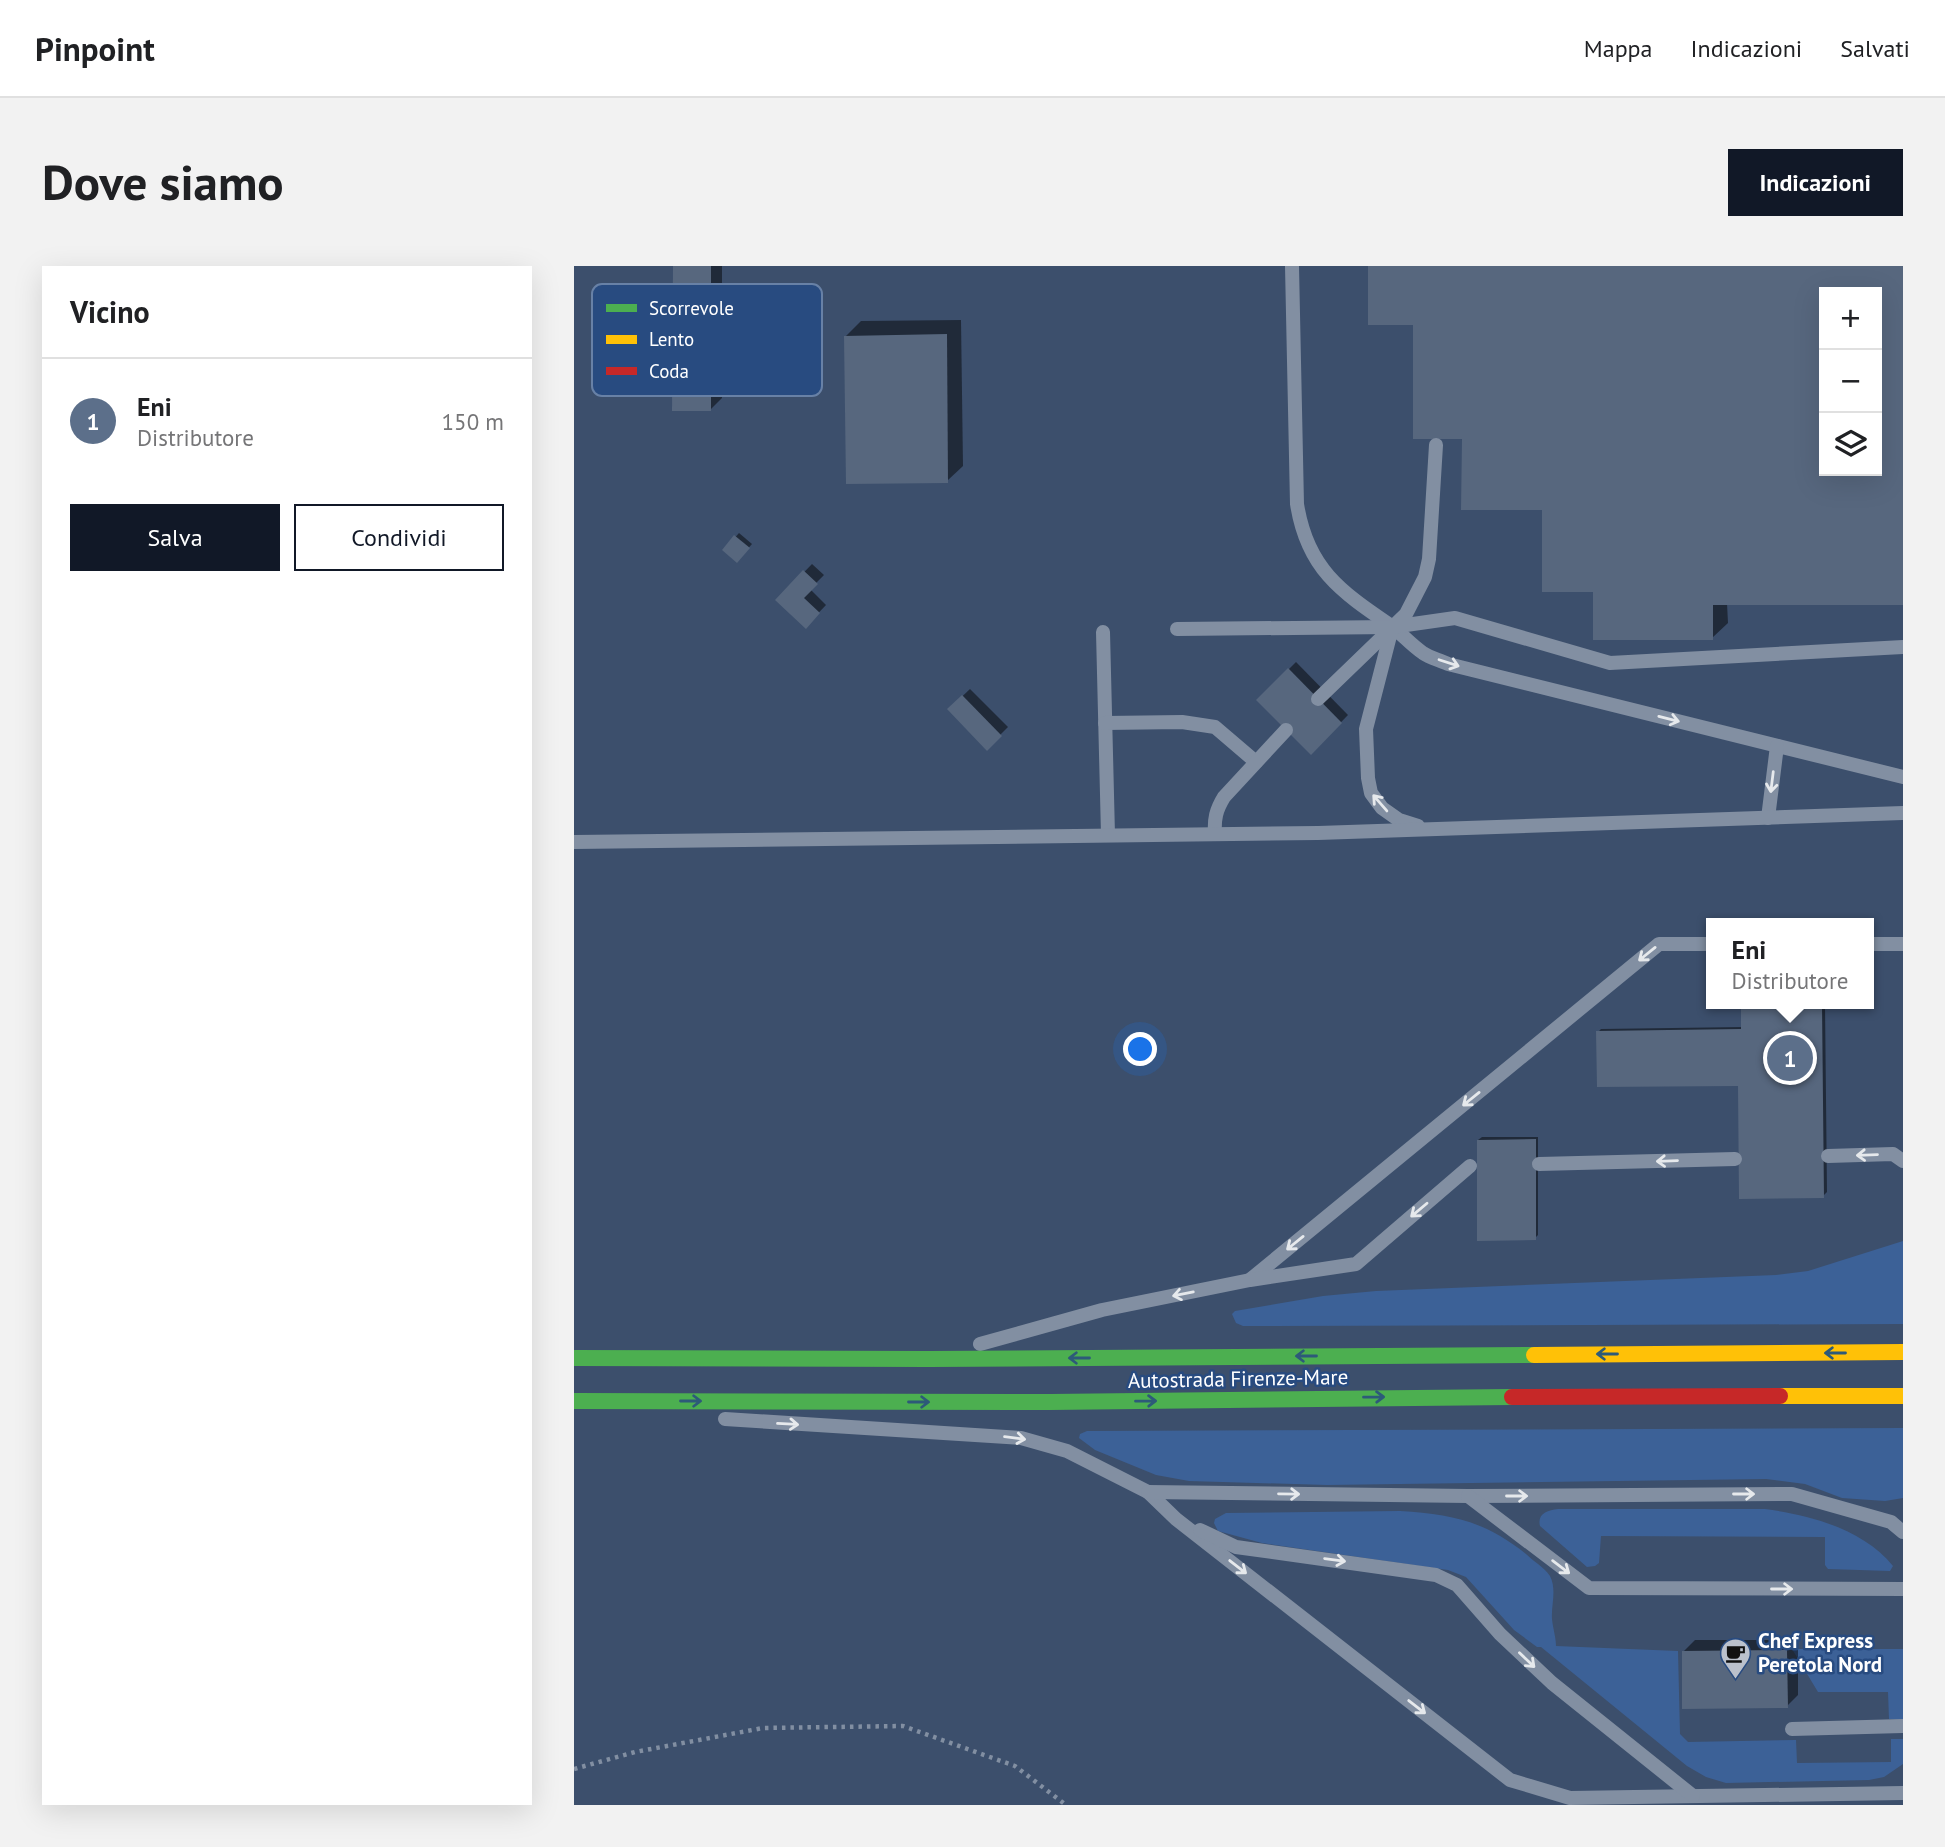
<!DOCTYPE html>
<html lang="it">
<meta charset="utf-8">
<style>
body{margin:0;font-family:"PT Sans",sans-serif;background:#f2f2f2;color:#202124}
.controls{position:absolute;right:21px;top:21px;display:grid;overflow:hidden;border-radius:0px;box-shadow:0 7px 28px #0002}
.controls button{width:63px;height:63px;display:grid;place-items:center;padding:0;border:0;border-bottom:2px solid #e0e0e0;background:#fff;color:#202124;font:35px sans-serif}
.you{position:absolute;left:567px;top:784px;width:24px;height:24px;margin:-18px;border:5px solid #fff;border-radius:50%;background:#1a73e8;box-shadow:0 0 0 10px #1a73e833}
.badge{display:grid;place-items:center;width:46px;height:46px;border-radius:50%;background:#111827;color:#fff;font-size:23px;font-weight:700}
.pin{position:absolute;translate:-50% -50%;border:4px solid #fff;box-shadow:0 2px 7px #0006}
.popup{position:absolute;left:1132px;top:652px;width:168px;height:91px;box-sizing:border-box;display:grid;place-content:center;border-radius:0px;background:#fff;filter:drop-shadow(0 2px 5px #0005);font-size:23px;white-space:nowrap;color:#757577}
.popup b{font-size:26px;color:#202124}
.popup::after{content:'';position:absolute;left:50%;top:100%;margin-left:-14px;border:14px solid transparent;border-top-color:#fff}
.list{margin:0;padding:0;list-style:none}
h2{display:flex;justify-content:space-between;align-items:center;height:91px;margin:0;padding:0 28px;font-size:30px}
h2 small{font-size:23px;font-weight:400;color:#757577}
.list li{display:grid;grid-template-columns:46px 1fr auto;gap:21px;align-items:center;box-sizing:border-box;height:126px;padding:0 28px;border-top:2px solid #e0e0e0}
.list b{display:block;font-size:26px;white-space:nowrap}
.list p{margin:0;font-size:23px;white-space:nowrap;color:#757577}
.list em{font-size:23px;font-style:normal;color:#757577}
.actions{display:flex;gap:14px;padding:21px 28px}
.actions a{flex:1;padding:16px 0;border:2px solid #111827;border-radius:0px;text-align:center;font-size:24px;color:#111827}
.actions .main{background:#111827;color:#fff}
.icon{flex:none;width:38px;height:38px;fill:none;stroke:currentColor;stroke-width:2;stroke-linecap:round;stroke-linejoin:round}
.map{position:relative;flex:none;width:1329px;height:1539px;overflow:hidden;border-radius:0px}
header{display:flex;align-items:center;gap:42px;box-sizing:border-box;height:98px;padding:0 35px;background:#fff;border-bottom:2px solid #e0e0e0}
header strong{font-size:33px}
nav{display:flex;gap:38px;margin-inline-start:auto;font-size:24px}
.intro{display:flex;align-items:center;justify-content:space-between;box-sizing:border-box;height:168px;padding:0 42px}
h1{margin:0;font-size:49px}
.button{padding:18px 32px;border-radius:0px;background:#111827;color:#fff;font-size:24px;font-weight:700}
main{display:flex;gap:42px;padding:0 42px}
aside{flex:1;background:#fff;border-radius:0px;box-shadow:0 7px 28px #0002}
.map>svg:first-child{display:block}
.green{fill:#3c6197}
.shadow{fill:#0007;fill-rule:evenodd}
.building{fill:#57677e;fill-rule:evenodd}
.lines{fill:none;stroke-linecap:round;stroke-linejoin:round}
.path{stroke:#828fa2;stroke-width:4.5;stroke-dasharray:3.5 5;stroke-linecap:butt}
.lane{stroke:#828fa2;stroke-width:14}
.fast{stroke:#4caf50;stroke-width:16}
.slow{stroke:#ffc107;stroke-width:16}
.jam{stroke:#c62828;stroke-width:16}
.oneway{stroke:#e6e9ec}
.oneway2{stroke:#2d5a79}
.labels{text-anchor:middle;stroke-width:5;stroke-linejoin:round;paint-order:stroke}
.street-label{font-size:21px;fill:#fff;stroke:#284b80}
.poi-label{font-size:21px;font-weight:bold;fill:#fff;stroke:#284b80;text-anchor:start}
.key{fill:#284b80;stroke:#6881a6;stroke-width:2}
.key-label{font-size:19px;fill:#fff}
</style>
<header>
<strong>Pinpoint</strong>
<nav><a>Mappa</a><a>Indicazioni</a><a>Salvati</a></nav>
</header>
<div class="intro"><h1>Dove siamo</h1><a class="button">Indicazioni</a></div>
<main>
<aside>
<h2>Vicino<small></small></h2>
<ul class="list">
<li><span class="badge" style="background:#5c6f8a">1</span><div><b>Eni</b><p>Distributore</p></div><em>150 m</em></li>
</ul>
<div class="actions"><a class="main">Salva</a><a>Condividi</a></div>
</aside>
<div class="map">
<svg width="1329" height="1539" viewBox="0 0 1329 1539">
<rect width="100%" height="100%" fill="#3c4f6c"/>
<!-- green -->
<g class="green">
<path d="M1329,975v83l-660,2 -7,-3 -4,-9 3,-3 88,-15 53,-5 400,-16 32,-4z"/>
<path d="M1329,1162v70l-18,3 -43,-3 -37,-14 -39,-5 -439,6 -138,-4 -33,-6 -61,-25 -16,-12 1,-4 7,-3z"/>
<path d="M984,1243h207c45,6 98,20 128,57l-3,5 -62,-2 -3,-4v-28l-224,-1 -2,27 -4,3 -8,1 -47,-41c-3,-12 7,-16 18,-17z"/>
<path d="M826,1245c51,3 85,10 126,43 7,7 18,13 24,22 7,14 1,29 2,43 1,10 4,18 4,27l122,5 2,83 8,8 108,-2 1,23 94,-1v-23h12v25l-19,13 -15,3 -143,3 -20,-6 -19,-11 -146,-119h-4l-23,-17 -48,-53 -18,-7 -186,-27 -44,-12 -4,-8 1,-4 11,-6z"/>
<path d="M1218,1383h111v71l-14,-1 -1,-27h-70z"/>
</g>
<!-- shadow -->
<g class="shadow">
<path d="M100,0h48v132l-12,12z"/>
<path d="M795,0h534v337h-176l1,20 -16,15 -117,-48 -52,-82 -80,-71 -48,-114zM1250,26h53v179h-53z"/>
<path d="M387,54l2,146 -16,15 -101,-145 15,-15z"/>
<path d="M165,267l13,11 -15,17 -13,-11z"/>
<path d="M238,298l12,11 -14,14 16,16 -20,21 -29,-26z"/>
<path d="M722,396l52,53 -37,38 -53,-53z"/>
<path d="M396,423l38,38 -21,21 -38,-39z"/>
<path d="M1169,738h82l2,188 -4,4 -83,-112 -142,-52 3,-3 142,-2z"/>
<path d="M908,871h56v98l-3,3 -57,-98z"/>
<path d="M1121,1374h103v55l-11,11 -104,-54z"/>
</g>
<!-- building -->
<g class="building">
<path d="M99,0h38v145h-39z"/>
<path d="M794,0h535v339h-190v35h-120v-48h-51v-82h-81l1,-71h-49v-114h-45zM1250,26h53v179h-53z"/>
<path d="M373,68l1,149 -102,1 -2,-148z"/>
<path d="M160,269l16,13 -13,15 -15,-13z"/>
<path d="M229,304l15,14 -14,14 16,15 -14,16 -31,-29z"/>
<path d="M714,402l54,55 -31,32 -55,-55z"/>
<path d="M388,429l40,41 -15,15 -40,-42z"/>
<path d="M1167,738h81l2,194 -85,1 -1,-113 -141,1 -1,-56 145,-2z"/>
<path d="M962,873v101l-59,1v-101z"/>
<path d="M1213,1384l1,58 -106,1v-58z"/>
</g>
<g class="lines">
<!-- path -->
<path class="path" d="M0,1503l61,-17 128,-24 140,-2 112,40 51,39"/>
<!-- lane -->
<g class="lane">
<path d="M718,0l5,238c10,64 43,87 93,121 11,8 21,20 33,28 7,5 17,7 25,11l455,113"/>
<path d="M818,362l-26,101 2,49 3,15 11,15 17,12 19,6"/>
<path d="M603,363l215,-2 63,-9 155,45 293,-16"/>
<path d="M529,366l5,203"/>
<path d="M744,433l88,-85 19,-37 4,-18 7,-114"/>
<path d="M531,457l77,-1 33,5 41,35"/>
<path d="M1194,552l9,-72"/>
<path d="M641,568c-1,-15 1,-24 9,-37l62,-67"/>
<path d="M0,576l744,-9 585,-20"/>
<path d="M1295,678h34"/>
<path d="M1254,890l65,-2 10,7"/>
<path d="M965,898l196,-5"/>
<path d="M677,1013l408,-335h52"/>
<path d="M406,1078l122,-34 148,-30 106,-16 114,-98"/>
<path d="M151,1153l296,19 46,13 81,41 28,27 334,261 60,18 333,-5"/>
<path d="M574,1226l320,4 324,-2 99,28 12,10"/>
<path d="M894,1230l121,92 314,1"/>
<path d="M626,1264l36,17 200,28 21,10 43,49 52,49 141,113"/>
<path d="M1218,1463l111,-3"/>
</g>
<!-- fast -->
<g class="fast">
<path d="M0,1092l355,1 605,-4"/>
<path d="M0,1135l476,1 462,-5"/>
</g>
<!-- slow -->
<g class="slow">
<path d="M960,1089l369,-3"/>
<path d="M1206,1130h123"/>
</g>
<!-- jam -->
<path class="jam" d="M938,1131l268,-1"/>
</g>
<!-- one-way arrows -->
<defs><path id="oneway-shaft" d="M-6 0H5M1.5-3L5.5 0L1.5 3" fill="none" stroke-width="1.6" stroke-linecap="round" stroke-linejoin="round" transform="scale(1.75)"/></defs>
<g class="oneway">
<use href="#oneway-shaft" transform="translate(875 397) rotate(18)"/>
<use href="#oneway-shaft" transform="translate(1095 453) rotate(14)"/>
<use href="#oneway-shaft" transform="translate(1198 516) rotate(97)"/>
<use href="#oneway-shaft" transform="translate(806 537) rotate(-131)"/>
<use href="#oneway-shaft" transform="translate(1073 688) rotate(141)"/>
<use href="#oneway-shaft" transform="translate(897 833) rotate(141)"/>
<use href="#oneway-shaft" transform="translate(1293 889) rotate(178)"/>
<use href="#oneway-shaft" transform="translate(1093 895) rotate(178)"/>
<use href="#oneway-shaft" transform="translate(845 944) rotate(140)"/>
<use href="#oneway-shaft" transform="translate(721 977) rotate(141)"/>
<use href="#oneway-shaft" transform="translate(609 1028) rotate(169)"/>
<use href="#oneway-shaft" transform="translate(214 1158) rotate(3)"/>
<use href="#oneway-shaft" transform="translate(441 1172) rotate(7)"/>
<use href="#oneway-shaft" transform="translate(715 1228) rotate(1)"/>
<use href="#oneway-shaft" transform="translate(1170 1228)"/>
<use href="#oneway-shaft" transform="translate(943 1230)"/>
<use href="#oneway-shaft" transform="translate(761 1294) rotate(8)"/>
<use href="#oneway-shaft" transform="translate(664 1301) rotate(38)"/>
<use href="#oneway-shaft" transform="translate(987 1301) rotate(37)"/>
<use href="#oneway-shaft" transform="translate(1208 1323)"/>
<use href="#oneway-shaft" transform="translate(953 1394) rotate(44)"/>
<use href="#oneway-shaft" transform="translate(843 1441) rotate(38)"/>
</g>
<g class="oneway2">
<use href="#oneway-shaft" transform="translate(1261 1087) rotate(180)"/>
<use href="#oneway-shaft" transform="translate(1033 1088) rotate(180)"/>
<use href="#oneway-shaft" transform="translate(732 1090) rotate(180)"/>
<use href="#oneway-shaft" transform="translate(505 1092) rotate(180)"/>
<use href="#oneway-shaft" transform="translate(800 1131) rotate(-1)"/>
<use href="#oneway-shaft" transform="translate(117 1135)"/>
<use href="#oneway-shaft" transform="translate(572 1135) rotate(-1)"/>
<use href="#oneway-shaft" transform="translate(345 1136)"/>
</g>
<!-- icons -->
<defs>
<symbol id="cafe-pin" viewBox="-11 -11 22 30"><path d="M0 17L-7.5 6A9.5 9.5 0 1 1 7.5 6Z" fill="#bbc1cc" stroke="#284b80"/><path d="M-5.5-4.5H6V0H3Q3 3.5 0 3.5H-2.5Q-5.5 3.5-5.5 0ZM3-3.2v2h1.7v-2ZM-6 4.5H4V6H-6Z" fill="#111"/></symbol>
</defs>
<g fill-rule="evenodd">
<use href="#cafe-pin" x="1144" y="1370" width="35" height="47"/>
</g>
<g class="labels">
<!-- street labels -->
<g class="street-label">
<text transform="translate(664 1113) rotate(-1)" y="7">Autostrada Firenze-Mare</text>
</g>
<!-- poi labels -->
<g class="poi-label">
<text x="1184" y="1382">Chef Express<tspan x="1184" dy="24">Peretola Nord</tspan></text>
</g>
</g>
<!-- legend -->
<rect x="18" y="18" width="230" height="112" rx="10" class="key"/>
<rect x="32" y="38" width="31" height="8" fill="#4caf50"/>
<rect x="32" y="69" width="31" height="9" fill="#ffc107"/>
<rect x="32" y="101" width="31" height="8" fill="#c62828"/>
<g class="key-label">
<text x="75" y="49">Scorrevole</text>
<text x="75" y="80">Lento</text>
<text x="75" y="112">Coda</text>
</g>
</svg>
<div class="controls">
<button>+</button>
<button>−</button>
<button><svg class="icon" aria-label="layers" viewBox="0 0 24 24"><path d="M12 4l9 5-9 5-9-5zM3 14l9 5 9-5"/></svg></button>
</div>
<div class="you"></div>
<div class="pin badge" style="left:1216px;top:792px;background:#5c6f8a">1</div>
<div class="popup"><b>Eni</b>Distributore</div>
</div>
</main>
